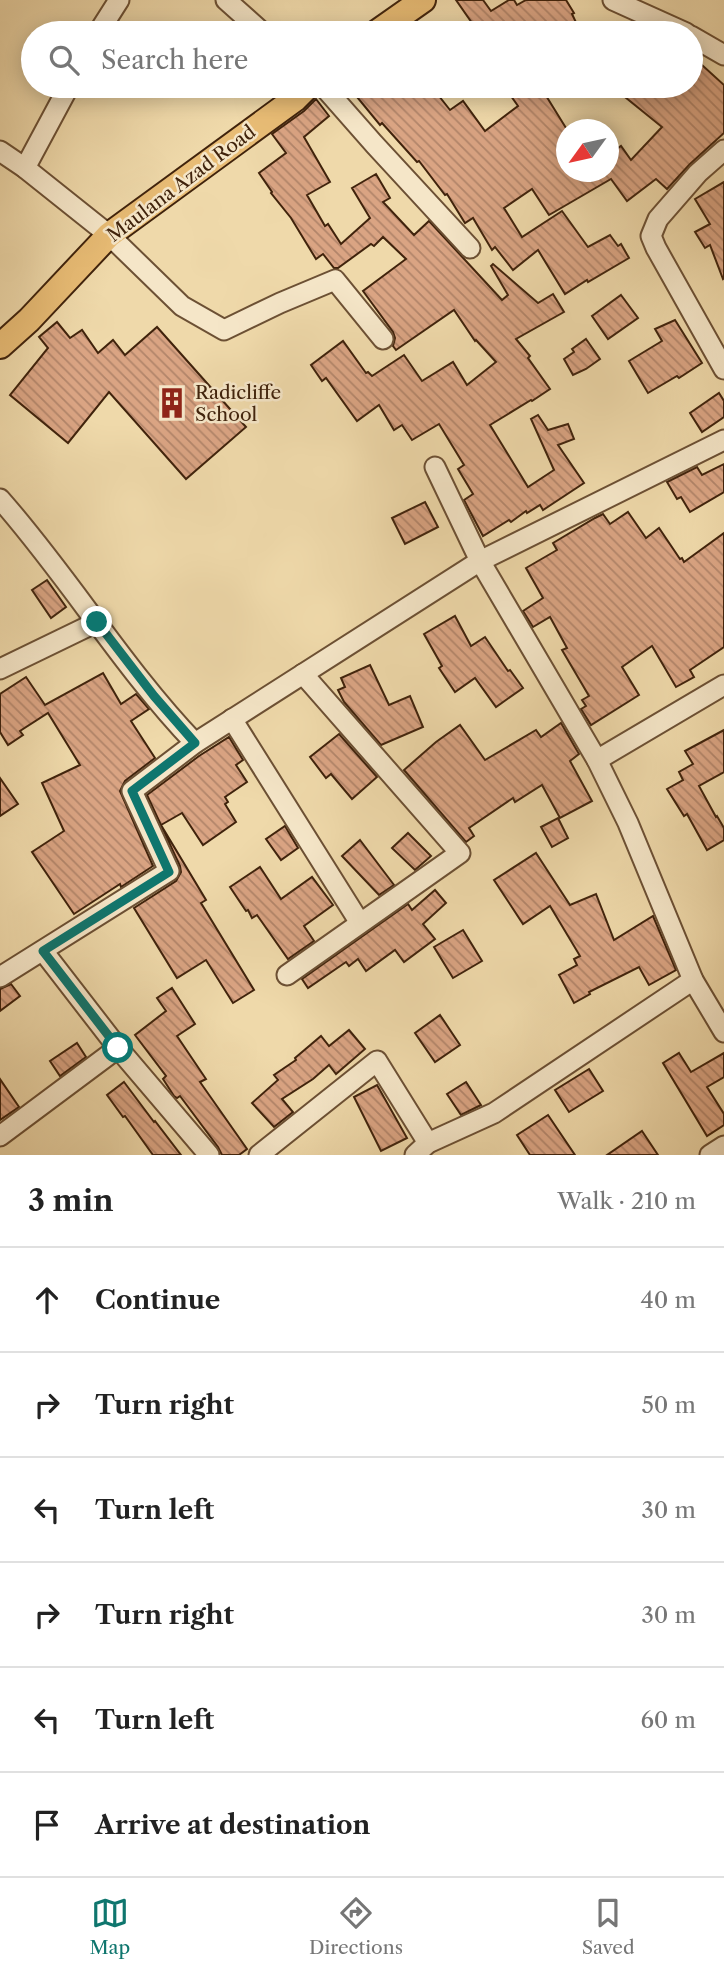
<!DOCTYPE html>
<meta charset="utf-8">
<style>
body{margin:0;font-family:"Libre Caslon Text",serif;background:#f6f6f6;color:#222}
.compass{position:absolute;left:556px;top:119px;width:63px;height:63px;border-radius:50%;background:#fff;box-shadow:0 4px 18px #0003;rotate:237deg}
.stop{position:absolute;width:21px;height:21px;margin:-16px;border:5px solid #0f766e;border-radius:50%;background:#fff}
.stop.end{background:#0f766e;border-color:#fff;box-shadow:0 2px 7px #0008}
.list{margin:0;padding:0;list-style:none}
h2{display:flex;justify-content:space-between;align-items:center;height:91px;margin:0;padding:0 28px;font-size:30px}
h2 small{font-size:23px;font-weight:400;color:#767676}
.list li{display:grid;grid-template-columns:46px 1fr auto;gap:21px;align-items:center;box-sizing:border-box;height:105px;padding:0 28px;border-top:2px solid #e0e0e0}
.list b{display:block;font-size:26px;white-space:nowrap}
.list em{font-size:23px;font-style:normal;color:#767676}
.icon{flex:none;width:38px;height:38px;fill:none;stroke:currentColor;stroke-width:2;stroke-linecap:round;stroke-linejoin:round}
.map{position:relative;flex:none;width:724px;height:1155px;overflow:hidden}
.search{position:absolute;background:#fff;box-shadow:0 4px 18px #0003;left:21px;right:21px;top:21px;height:77px;display:flex;align-items:center;gap:18px;box-sizing:border-box;padding:0 24px;border-radius:38px;color:#767676;font-size:26px}
.sheet{height:721px;background:#fff}
nav{display:flex;justify-content:space-around;align-items:center;box-sizing:border-box;height:98px;border-top:2px solid #e0e0e0;background:#fff;font-size:19px;color:#767676}
nav a{display:grid;justify-items:center;gap:4px}
nav .on{color:#0f766e}
.map>svg:first-child{display:block}
.building{fill:url(#building-back-hatch);stroke:#40230c;stroke-width:2}
.lines{fill:none;stroke-linecap:round;stroke-linejoin:round}
.minor-casing{stroke:#6c5034;stroke-width:23}
.major-casing{stroke:#40230c;stroke-width:28}
.minor{stroke:#f5e6c8;stroke-width:19}
.major{stroke:#e8bc75;stroke-width:24}
.route{stroke:#0f766e;stroke-width:9}
.labels{text-anchor:middle;stroke-width:5;stroke-linejoin:round;paint-order:stroke}
.street-label{font-size:19px;fill:#40230c;stroke:#f5e6c8}
.poi-label{font-size:19px;fill:#40230c;stroke:#f5e6c8;text-anchor:start}
</style>
<div class="map">
<svg width="724" height="1155" viewBox="0 0 724 1155">
<defs>
<pattern id="building-back-hatch" width="6" height="6" patternUnits="userSpaceOnUse" patternTransform="scale(1.75)"><rect width="6" height="6" fill="#daa483"/><path d="M-1 5l2 2M0 0l6 6M5-1l2 2" fill="none" stroke="#b2856a"/></pattern>
</defs>
<rect width="100%" height="100%" fill="#efd9aa"/>
<filter id="stains"><feTurbulence type="fractalNoise" baseFrequency=".00286" numOctaves="4"/><feColorMatrix values="0 0 0 0 .2 0 0 0 0 .09 0 0 0 0 .02 0 0 0 .5 -.17"/></filter>
<radialGradient id="worn" r=".72"><stop offset=".6" stop-color="#630" stop-opacity="0"/><stop offset="1" stop-color="#630" stop-opacity=".3"/></radialGradient>
<!-- building -->
<g class="building">
<path d="M456,0h27l8,11 18,-11h5l3,5 9,-5h40l8,13 -2,1 9,19h-102z"/>
<path d="M691,55l33,30v48l-34,31 -23,25 -11,-10 -29,22 -16,-22 -62,36 -17,-26 -28,19 18,29 40,-26 26,36 22,-12 8,11 3,-2 8,14 -41,24 -1,-2 -22,14 -27,-44 -25,20 -18,-23 -3,3 -19,-32 -8,5 -18,-29 -2,1 -26,-34 -2,1 -35,-39 -2,2 -32,-39h83l19,24 13,-9 22,30 33,-25 -14,-20h36l26,42v44h42v-17l13,-9 10,14 31,-33 -37,-30 8,-11h58z"/>
<path d="M316,99l13,17 -25,21 26,45 -23,13 18,31 3,-2 13,20 29,-26 -18,-30 24,-14 14,24 -7,4 31,33 15,-14 73,79 6,-5 -17,-29 2,-2 45,39 15,-9 11,18 -48,27 14,17 -2,2 22,31 -18,12 -1,-1 -41,25 38,62 26,-17 -23,-51 7,-4 10,15 20,-6 6,15 -16,6 26,38 -41,27 -3,-5 -13,8 -1,-2 -15,11 -2,-2 -26,16 -19,-36 9,-6 -15,-25 6,-4 -25,-41 -27,16 -10,-15 -8,5 -15,-25 -22,16 -31,-43 -4,3 -11,-16 32,-24 23,32 2,-1 4,4 32,-21 18,26 31,-19 14,23 29,-23 -20,-22 -1,1 -21,-31 -58,40 -3,-4 2,-8 -2,-6 -30,-41 43,-32 -23,-22 -9,9 -3,-2 -33,24h-4l-11,-14 -7,5 -25,-41 -20,-25 1,-1 -13,-19 27,-20 -14,-19 32,-23z"/>
<path d="M724,182v96l-1,1 -13,-34 -5,3 -10,-16 15,-8 -15,-25z"/>
<path d="M621,295l17,23 -30,21 -16,-23z"/>
<path d="M675,320l27,43 -23,15 -2,-2 -29,17 -19,-32 33,-20 -7,-12z"/>
<path d="M57,322l13,16 12,-8 16,23 15,-13 12,15 32,-28 89,100 -60,52 -77,-87 -41,51 -58,-48 38,-47 -9,-11z"/>
<path d="M586,339l14,20 -14,10 -13,6 -9,-16 10,-7 -2,-3z"/>
<path d="M719,393l5,8v16l-22,15 -12,-19z"/>
<path d="M724,464v28l-34,20 -9,-15 -4,2 -10,-17 30,-15 5,8z"/>
<path d="M425,502l13,25 -33,17 -13,-26z"/>
<path d="M628,512l18,26 13,-10 21,31 2,-1 2,4 40,-29v114l-34,23 4,7 -18,10 -24,-41 -30,21 17,28 -48,30 -10,-16 5,-3 -4,-6 7,-4 -27,-46 5,-2 -17,-31 -17,10 -10,-16 20,-13 -17,-30 31,-18 -4,-7 42,-25 8,-4 7,10z"/>
<path d="M47,580l19,27 -15,11 -19,-28z"/>
<path d="M455,616l16,30 14,-9 23,34 2,-1 13,18 -27,19 -21,-29 -20,14 -16,-24 3,-2 -18,-32z"/>
<path d="M370,665l19,40 21,-9 13,31 -42,18 -37,-43 -6,-12 7,-3 -4,-9z"/>
<path d="M103,673l18,31 15,-10 13,15 -18,12 24,37 -30,23 -5,10 33,75 -32,21 -1,-3 -46,30 -42,-62 32,-21 -22,-48 38,-18 -32,-52 -28,18 3,4 -15,10 -8,-13v-38l26,-17 19,28z"/>
<path d="M561,723l18,31 -9,7 22,40 -32,17 -18,-33 -27,17 -2,-4 -44,30 5,8 -8,6 -62,-72 32,-28 24,-17 25,35 51,-30 5,7z"/>
<path d="M724,730v42l-25,14 17,31 1,-1 7,12v12l-17,10 -20,-36 -3,2 -17,-27 16,-9 -4,-8 14,-8 -8,-13z"/>
<path d="M339,734l38,43 -25,22 -21,-25 -5,4 -16,-21z"/>
<path d="M229,737l14,23 -7,5 11,17 -22,15 3,5 -3,2 11,18 -33,23 -21,-32 -21,12 45,75 -5,3 53,87 -21,13 -27,-43 -29,18 -43,-70 42,-27 5,-9 -1,-6 -33,-71 52,-39z"/>
<path d="M0,778l18,26 -18,12z"/>
<path d="M558,818l10,20 -16,9 -11,-20z"/>
<path d="M285,826l13,22 -17,12 -15,-21z"/>
<path d="M408,833l23,23 -16,14 -23,-22z"/>
<path d="M360,840l34,45 -15,10 -37,-39z"/>
<path d="M536,853l34,52 26,-11 18,46 39,-24 23,54 -27,15 -10,-18 -50,25 1,2 -16,9 -15,-28 18,-10 -3,-6 6,-3 -30,-50 -27,18 -29,-44z"/>
<path d="M260,867l21,32 31,-22 21,28 -29,21 10,15 -26,18 -31,-44 -5,3 -4,-8 -2,1 -16,-24z"/>
<path d="M435,890l11,13 -23,21 12,15 -31,23 -9,-12 -29,21 -8,-12 -9,7 -3,-4 -38,26 -6,-9 106,-75 4,6z"/>
<path d="M463,930l19,31 -29,17 -19,-31z"/>
<path d="M11,984l9,12 -20,15v-22z"/>
<path d="M172,988l23,36 -18,12 29,43 -6,3 47,67 -8,6h-17l-4,-8 -38,-51 -3,2 -3,-2 -11,-17 3,-3 -31,-41 31,-24 -9,-13z"/>
<path d="M440,1015l20,30 -25,17 -20,-29z"/>
<path d="M349,1030l16,19 -29,25 -7,-9 -16,14 -31,20 11,13 -19,15 -22,-24 26,-23 -4,-5 22,-15 -1,-2 26,-22 8,10z"/>
<path d="M77,1043l9,14 -26,19 -10,-15z"/>
<path d="M679,1053l12,19 33,-19v24l-17,10 17,27v11l-17,11 -44,-73z"/>
<path d="M589,1069l14,22 -34,21 -14,-22z"/>
<path d="M0,1079l19,28 -19,13z"/>
<path d="M124,1082l30,40 1,-1 26,34h-28l-28,-39 -2,1 -16,-22z"/>
<path d="M466,1082l15,23 -20,10 -14,-21z"/>
<path d="M377,1085l30,53 -26,13 -27,-54z"/>
<path d="M548,1115l27,40h-45l-13,-20z"/>
<path d="M642,1131l16,24h-51z"/>
</g>
<g class="lines">
<defs>
<g id="minor">
<path d="M226,0l37,33"/>
<path d="M613,0l73,33"/>
<path d="M98,33l21,-33"/>
<path d="M691,36l33,19"/>
<path d="M323,86l51,58 96,104"/>
<path d="M724,150l-26,23 -40,46 -7,17 5,12 68,121"/>
<path d="M0,151l25,17 84,67 73,71 42,24 56,-27 55,-23 48,59"/>
<path d="M25,168l44,-82"/>
<path d="M435,467l45,94 117,199 31,63 65,157 31,52"/>
<path d="M0,499c69,78 123,169 195,244"/>
<path d="M0,669l97,-47"/>
<path d="M232,719l128,204"/>
<path d="M597,760l127,-75"/>
<path d="M43,951l75,97 91,107"/>
<path d="M287,975l173,-122 -157,-179"/>
<path d="M0,977l169,-106 -37,-80 63,-48 285,-182 244,-121"/>
<path d="M0,1136l118,-88"/>
<path d="M259,1155l118,-94 51,82"/>
<path d="M415,1155l13,-12 66,-30 199,-133"/>
<path d="M710,1155l14,-9"/>
</g>
<g id="major">
<path d="M376,33l47,-33"/>
<path d="M0,346l29,-26 80,-85 186,-136 13,-13"/>
</g>
</defs>
<!-- minor casing -->
<use href="#minor" class="minor-casing"/>
<!-- major casing -->
<use href="#major" class="major-casing"/>
<!-- minor -->
<use href="#minor" class="minor"/>
<!-- major -->
<use href="#major" class="major"/>
</g>
<g class="lines">
<!-- route -->
<path class="route" d="M97,622l57,74 41,47 -63,48 37,81 -126,79 75,97"/>
</g>
<!-- icons -->
<defs>
<symbol id="building-bare" viewBox="-9 -9 18 18"><path d="M-4-6H4V6H1V3H-1V6H-4ZM-2.5-4.3h1.7v1.8h-1.7ZM.8-4.3h1.7v1.8H.8ZM-2.5-1h1.7V.8h-1.7ZM.8-1h1.7V.8H.8Z" fill="#8f2418" stroke="#f5e6c8" stroke-width="2.5" paint-order="stroke"/></symbol>
</defs>
<g fill-rule="evenodd">
<use href="#building-bare" x="150" y="381" width="44" height="44"/>
</g>
<g class="labels">
<!-- street labels -->
<g class="street-label">
<text transform="translate(181 183) rotate(-37)" y="7">Maulana Azad Road</text>
</g>
<!-- poi labels -->
<g class="poi-label">
<text x="195" y="399">Radicliffe<tspan x="195" dy="22">School</tspan></text>
</g>
</g>
<rect width="100%" height="100%" filter="url(#stains)"/>
<rect width="100%" height="100%" fill="url(#worn)"/>
</svg>
<svg class="compass" viewBox="-18 -18 36 36"><path d="M0-13l5 13h-10z" fill="#e53935"/><path d="M0 13l5-13h-10z" fill="#767676"/></svg>
<div class="stop" style="left:118px;top:1048px"></div>
<div class="stop end" style="left:97px;top:622px"></div>
<div class="search"><svg class="icon" aria-label="search" viewBox="0 0 24 24"><circle cx="10" cy="10" r="6"/><path d="M15 15l6 6"/></svg>Search here</div>
</div>
<section class="sheet">
<h2>3 min<small>Walk · 210 m</small></h2>
<ul class="list">
<li><svg class="icon" aria-label="ahead" viewBox="0 0 24 24"><path d="M12 20V5M6 11l6-6 6 6"/></svg><div><b>Continue</b></div><em>40 m</em></li>
<li><svg class="icon" aria-label="right" viewBox="0 0 24 24"><path d="M7 20v-9h11M14 6l5 5-5 5"/></svg><div><b>Turn right</b></div><em>50 m</em></li>
<li><svg class="icon" aria-label="left" viewBox="0 0 24 24"><path d="M17 20v-9H6M10 6l-5 5 5 5"/></svg><div><b>Turn left</b></div><em>30 m</em></li>
<li><svg class="icon" aria-label="right" viewBox="0 0 24 24"><path d="M7 20v-9h11M14 6l5 5-5 5"/></svg><div><b>Turn right</b></div><em>30 m</em></li>
<li><svg class="icon" aria-label="left" viewBox="0 0 24 24"><path d="M17 20v-9H6M10 6l-5 5 5 5"/></svg><div><b>Turn left</b></div><em>60 m</em></li>
<li><svg class="icon" aria-label="arrive" viewBox="0 0 24 24"><path d="M6 21V4h12l-3 4 3 4H6"/></svg><div><b>Arrive at destination</b></div></li>
</ul>
</section>
<nav>
<a class="on"><svg class="icon" aria-label="map" viewBox="0 0 24 24"><path d="M3 6l6-2 6 2 6-2v14l-6 2-6-2-6 2zM9 4v14M15 6v14"/></svg>Map</a>
<a><svg class="icon" aria-label="directions" viewBox="0 0 24 24"><path d="M12 3l9 9-9 9-9-9zM9 14v-3h6M13 9l2 2-2 2"/></svg>Directions</a>
<a><svg class="icon" aria-label="saved" viewBox="0 0 24 24"><path d="M7 4h10v16l-5-4-5 4z"/></svg>Saved</a>
</nav>
